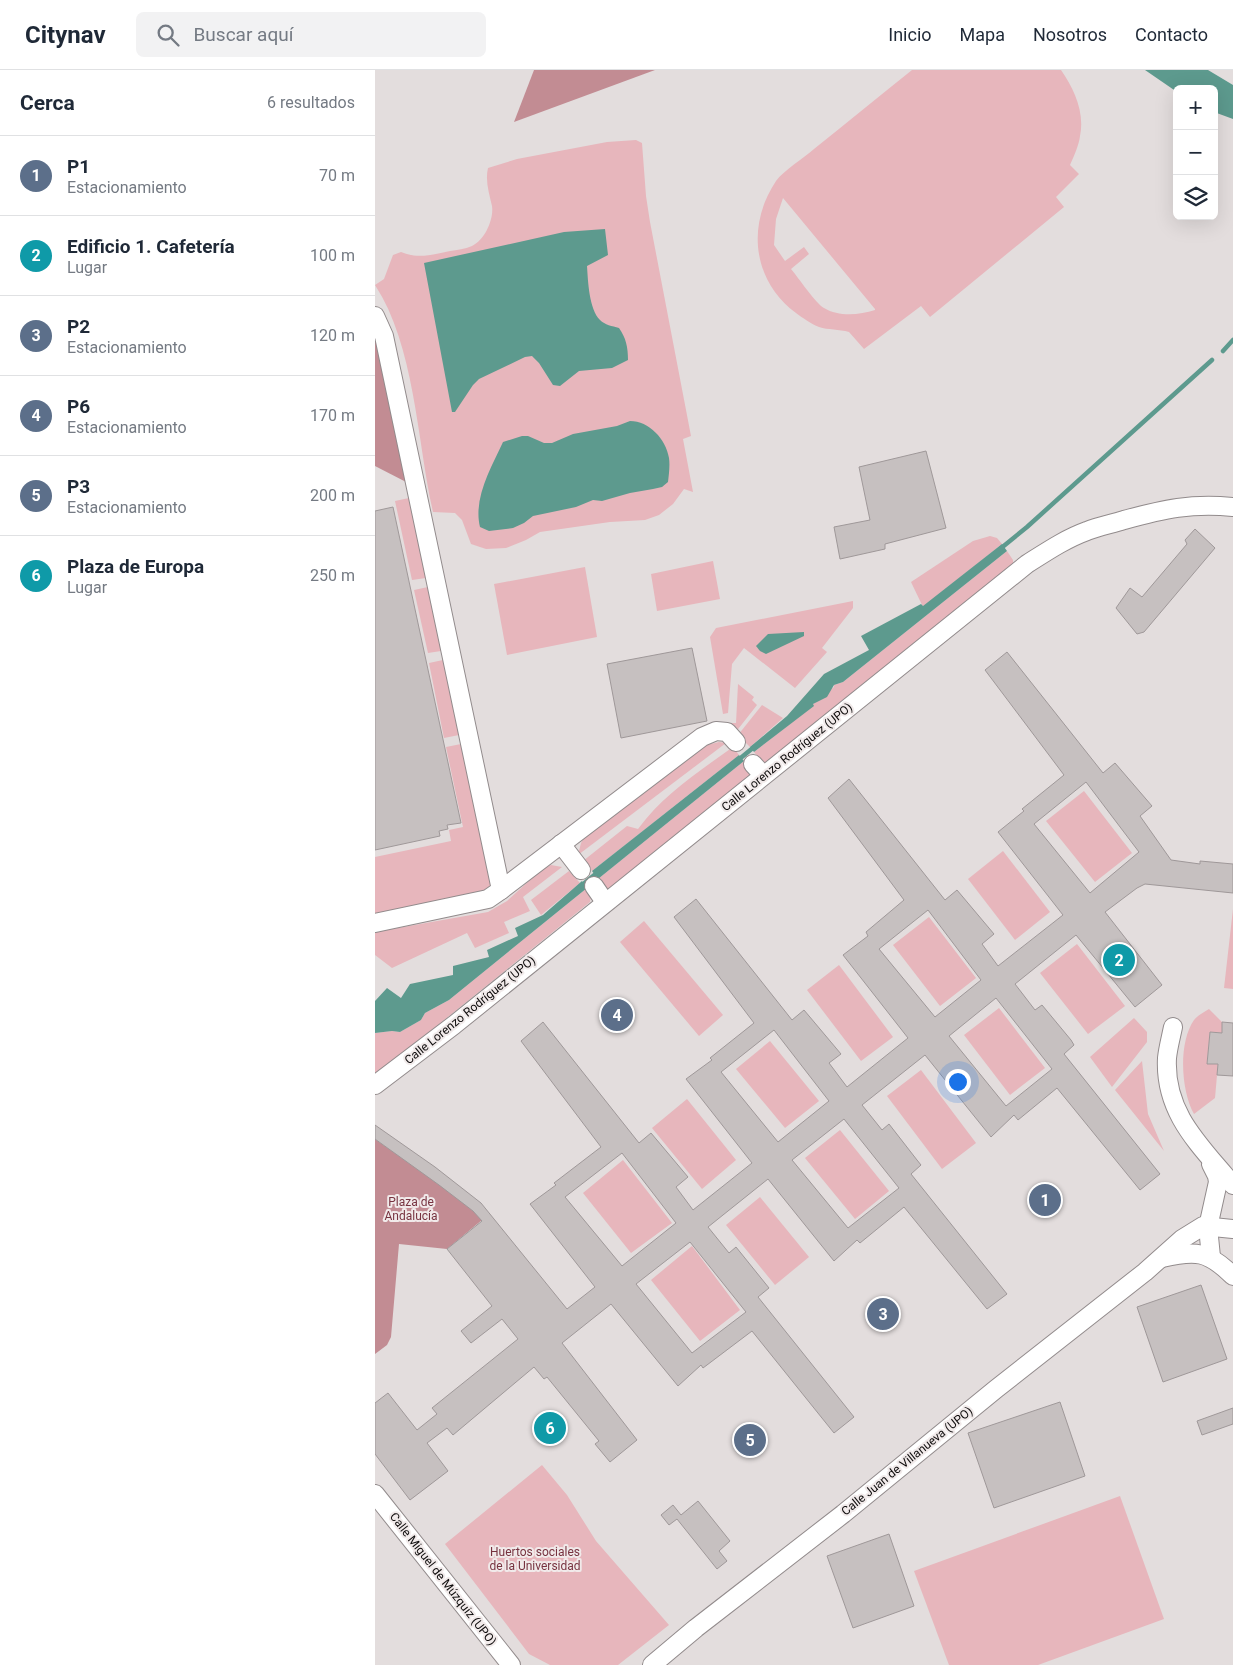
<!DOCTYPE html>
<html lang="es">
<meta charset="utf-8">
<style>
body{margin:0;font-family:Roboto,sans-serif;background:#f2f2f3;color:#1f2937}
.controls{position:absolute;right:15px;top:15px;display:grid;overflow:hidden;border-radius:8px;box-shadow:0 5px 20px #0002}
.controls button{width:45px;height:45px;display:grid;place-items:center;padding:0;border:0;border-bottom:1px solid #e0e1e3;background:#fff;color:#1f2937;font:25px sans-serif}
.you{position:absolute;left:582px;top:1011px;width:18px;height:18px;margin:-12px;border:4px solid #fff;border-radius:50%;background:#1a73e8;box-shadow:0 0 0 8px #1a73e833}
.badge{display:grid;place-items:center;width:32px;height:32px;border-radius:50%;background:#db2777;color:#fff;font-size:16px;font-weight:700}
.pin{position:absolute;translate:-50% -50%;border:2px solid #fff;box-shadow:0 1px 5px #0006}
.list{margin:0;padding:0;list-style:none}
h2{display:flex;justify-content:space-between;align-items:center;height:65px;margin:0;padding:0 20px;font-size:21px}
h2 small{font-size:16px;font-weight:400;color:#747a83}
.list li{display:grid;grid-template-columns:32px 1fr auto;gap:15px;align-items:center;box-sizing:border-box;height:80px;padding:0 20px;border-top:1px solid #e0e1e3}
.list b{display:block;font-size:19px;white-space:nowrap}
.list p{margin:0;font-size:16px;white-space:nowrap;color:#747a83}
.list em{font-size:16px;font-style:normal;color:#747a83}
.icon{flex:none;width:28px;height:28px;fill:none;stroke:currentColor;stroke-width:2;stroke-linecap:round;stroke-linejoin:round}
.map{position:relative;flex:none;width:858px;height:1595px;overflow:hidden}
header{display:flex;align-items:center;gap:30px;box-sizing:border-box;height:70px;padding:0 25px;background:#fff;border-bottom:1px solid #e0e1e3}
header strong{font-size:24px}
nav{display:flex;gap:28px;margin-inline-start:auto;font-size:18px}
.search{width:350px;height:45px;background:#f2f2f3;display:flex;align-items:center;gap:12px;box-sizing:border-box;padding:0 18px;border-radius:8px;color:#747a83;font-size:19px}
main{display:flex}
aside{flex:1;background:#fff}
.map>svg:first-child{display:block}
.green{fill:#e7b6bc;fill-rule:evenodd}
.forest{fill:#c28c93}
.water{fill:#5d9a8e}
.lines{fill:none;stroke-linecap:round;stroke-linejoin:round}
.stream{stroke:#5d9a8e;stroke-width:4.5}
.building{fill:#c6c0c0;stroke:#9f9899;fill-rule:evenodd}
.minor-casing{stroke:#928b8c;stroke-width:20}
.minor{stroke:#fff;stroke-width:18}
.labels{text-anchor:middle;stroke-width:4;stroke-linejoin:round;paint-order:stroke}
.street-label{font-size:12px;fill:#0e0c0c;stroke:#f1eaea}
.park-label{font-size:12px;fill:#773340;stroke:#f1eaea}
</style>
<header>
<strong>Citynav</strong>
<div class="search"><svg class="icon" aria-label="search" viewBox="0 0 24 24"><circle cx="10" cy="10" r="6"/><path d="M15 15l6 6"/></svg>Buscar aquí</div>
<nav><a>Inicio</a><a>Mapa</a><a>Nosotros</a><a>Contacto</a></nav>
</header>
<main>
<aside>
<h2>Cerca<small>6 resultados</small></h2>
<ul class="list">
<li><span class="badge" style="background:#5c6f8a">1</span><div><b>P1</b><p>Estacionamiento</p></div><em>70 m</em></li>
<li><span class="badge" style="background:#0f9aa8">2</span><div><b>Edificio 1. Cafetería</b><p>Lugar</p></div><em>100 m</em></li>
<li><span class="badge" style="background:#5c6f8a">3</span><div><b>P2</b><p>Estacionamiento</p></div><em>120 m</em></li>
<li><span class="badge" style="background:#5c6f8a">4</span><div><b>P6</b><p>Estacionamiento</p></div><em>170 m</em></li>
<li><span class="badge" style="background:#5c6f8a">5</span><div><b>P3</b><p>Estacionamiento</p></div><em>200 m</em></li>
<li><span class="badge" style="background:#0f9aa8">6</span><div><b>Plaza de Europa</b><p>Lugar</p></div><em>250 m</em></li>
</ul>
</aside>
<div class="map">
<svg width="858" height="1595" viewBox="0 0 858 1595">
<rect width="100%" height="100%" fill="#e3dddd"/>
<!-- green -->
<g class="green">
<path d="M537,0h149c13,19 24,42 19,66 -1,9 -6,20 -10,29l9,9 -23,23 8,10 -134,110 -9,-11 -57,43 -15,-17c-10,-3 -21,-2 -30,-5 -8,-3 -16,-9 -23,-14 -43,-32 -50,-87 -20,-132 8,-11 28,-23 38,-32 33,-26 65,-53 98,-79zM408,128l92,111v1c-16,5 -36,7 -51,-2 -8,-4 -26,-31 -33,-39l18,-15 -5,-7 -19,14 -11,-16 2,-26z"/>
<path d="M261,70l6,3 4,53 4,26 41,214 -8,3 10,53 -9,-3 -11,15 -14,11 -14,5 -35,2 -70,10 -14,8 -20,8 -20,1 -15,-5 -9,-24 -7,-7 -22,-1c-16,-71 -18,-166 -58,-227l9,-6 9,-24 8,-3c17,7 31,3 49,-1 7,-1 15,-2 22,-5 13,-6 22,-27 20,-40 -3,-13 -7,-25 -4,-38l29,-9 90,-17z"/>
<path d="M34,428l17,80 -14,2 -17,-79z"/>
<path d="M615,466l7,2 5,6 -79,63 -12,-25 62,-41z"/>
<path d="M632,481l6,9v6l-249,199 -10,-13 59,-46v-2l21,-17v-2l9,-3z"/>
<path d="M338,491l7,38 -63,12 -6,-37z"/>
<path d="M210,497l12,70 -90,18 -13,-71z"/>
<path d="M53,517l13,64 -13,2 -14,-63z"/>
<path d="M478,531v7l-31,40 5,4 -32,36 -51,-40 -12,16 -4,49 -5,1 -13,-77 6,-9z"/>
<path d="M68,590l16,75 -15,3 -15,-75z"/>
<path d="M363,614l16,13 -2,3 5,5 -22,28 -8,-10h9z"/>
<path d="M387,635l21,13 -33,29 -12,-12z"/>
<path d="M344,672l7,1 -148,112 3,-12 4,-7 114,-87 8,-4z"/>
<path d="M86,674l30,142 -5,4 -111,24v-57l76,-16 -2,-11 14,-3 -17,-80z"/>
<path d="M358,677l6,8 -147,116 -9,-10 44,-35 11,3c25,-34 60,-57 95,-82z"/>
<path d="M369,691l8,13 -145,117 -9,-12z"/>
<path d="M709,721l48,62 -37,29 -49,-61z"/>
<path d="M628,781l47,61 -35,28 -47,-61z"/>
<path d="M176,795l11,2 -39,30 7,14 -26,11 5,11 -34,15 -8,-15 -75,35 -17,-13v-23l113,-20 19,-11 34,-31z"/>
<path d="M194,801l11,12 -39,32 -10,-15z"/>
<path d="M212,818l4,7 -1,7 -157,127 -58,45v-41l17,-2 8,1 21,-12 4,-7 24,-13z"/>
<path d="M858,839v80l-9,-1z"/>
<path d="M554,847l47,61 -36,28 -47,-61z"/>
<path d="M269,851l79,94 -24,21 -79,-94z"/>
<path d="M702,874l48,62 -37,28 -48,-61z"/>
<path d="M464,895l54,72 -32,24 -54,-71z"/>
<path d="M624,938l46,60 -35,27 -46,-60z"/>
<path d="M834,939l13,13v11l-12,-1 -3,31 11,1 -3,34 -21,16c-13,-23 -16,-71 0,-94 3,-4 10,-8 15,-11z"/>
<path d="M759,948l13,14v10l-35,45 -22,-30z"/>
<path d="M395,971l49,60 -34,27 -49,-59z"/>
<path d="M767,991l6,53 16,37 -49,-61z"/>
<path d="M546,1000l55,73 -34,26 -55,-73z"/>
<path d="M312,1029l49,61 -34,29 -50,-61z"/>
<path d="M465,1060l49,61 -34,28 -50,-61z"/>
<path d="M248,1090l49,63 -41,30 -48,-60z"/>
<path d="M385,1127l49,60 -34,28 -49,-60z"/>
<path d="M317,1176l48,64 -40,31 -49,-61z"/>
<path d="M167,1395l25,30 29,46 73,84 -51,40h-68l-21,-11 -84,-110z"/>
<path d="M745,1426l44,123 -126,46h-89l-35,-94z"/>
</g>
<!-- forest -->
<g class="forest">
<path d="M159,0h121l-141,52z"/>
<path d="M0,266l10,29 23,118 -33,-17z"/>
<path d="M0,1069c35,25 78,50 107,81l-35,29 -48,-5 -8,93 -4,8 -12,9z"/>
</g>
<!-- water -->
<g class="water">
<path d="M770,0h63l25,15v34l-19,-7v-23h-37v3z"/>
<path d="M230,159l3,26 -21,11c1,15 2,43 13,54 5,5 12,6 19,8 7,10 9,19 9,32l-16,8 -33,3 -19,15 -7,-1 -14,-22 -7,-7 -7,1 -46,22 -6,6 -18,27h-3l-28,-149 140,-31z"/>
<path d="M255,351c19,0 36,18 39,37 1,7 0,16 -1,24l-6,5 -9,2 -23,4 -28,8 -9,-1 -17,7 -43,9 -9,7 -11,5 -24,3 -9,-4c-7,-29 11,-59 23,-85l19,-6h6l16,7h8l21,-9 44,-8z"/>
<path d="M627,474l5,7 -164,131 -9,3 -7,12 -14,7 1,2 -60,46 -4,-5 37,-31 37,-42 45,-24 -8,-14 60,-32 2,2z"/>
<path d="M429,562v4l-38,18 -6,-3 -4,-5 12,-12z"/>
<path d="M364,685l5,6 -146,118 -6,-8z"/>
<path d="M207,811l5,7 -138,112 -24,13 -4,7 -21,12 -8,-1 -17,2v-32l12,-13 14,10 9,-14 43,-9v-9l36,-9 -2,-7 31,-14 -3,-8 28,-13z"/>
</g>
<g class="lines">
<!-- stream -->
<g class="stream">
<path d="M848,281l10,-11"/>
<path d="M625,479l27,-22 185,-167"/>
<path d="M362,691l17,-14"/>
<path d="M206,816l17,-14"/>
</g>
</g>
<!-- building -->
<g class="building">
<path d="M551,381l20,77 -61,16v5l-45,10 -6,-32 36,-7 -11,-53z"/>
<path d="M18,437l68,316 -14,2 1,4 -9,2 1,5 -65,14v-339z"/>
<path d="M820,459l20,19 -71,84 -7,2 -21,-26 14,-20 12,9 45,-53 -2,-4z"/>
<path d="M317,578l15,73 -86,17 -14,-74z"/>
<path d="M632,582l96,121 12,-10 37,43 -12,10 31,44 29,4v-3l33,3v29l-88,-9 -8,4 -32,24 57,73 -27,22 -59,-72 -61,49 20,26 7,-5 29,35 3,5 -10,9 96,120 -20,16 -83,-102 -39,32 -4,-5 -23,22 -66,-82 -63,50 20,25 7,-6 28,36 4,5 -10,9 96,120 -20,15 -83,-102 -44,36 -3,-3 -23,21 -66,-82 -60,48 21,26 7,-6 33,41 -11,9 96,120 -20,16 -82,-102 -49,37 -2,-3 -23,21 -67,-82 -49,39 75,97 -27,22 -15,-18 4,-3 -52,-64 -3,2 -10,-12 -81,68 -6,-7 -20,15 21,28 -38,29 -35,-46v-51l13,-10 29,37 20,-16 -5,-6 86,-69 -16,-20 -31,24 -10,-12 31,-25 -45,-57 35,-28 -9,-10 -34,-26 -64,-46v-14l60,42 46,36 86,106 28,-22 -65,-83 26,-19 -2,-2 47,-36 -80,-106 22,-19 96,121 12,-10 37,44 -12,10 17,23 59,-47 -66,-84 26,-19 -2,-2 44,-35 -80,-106 22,-18 96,121 12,-10 37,44 -12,9 18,24 61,-49 -65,-83 25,-19 -2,-4 38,-32 -76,-102 21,-19 96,121 12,-10 37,44 -12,10 16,22 65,-51 -65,-83 26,-21 -2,-2 42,-34 -79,-105zM711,712l53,70 -49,41 -56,-69zM553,840l53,70 -46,37 -56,-68zM621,928l56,71 -46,37 -57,-70zM399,960l55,71 -51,41 -57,-70zM469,1049l55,69 -51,40 -56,-68zM247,1083l54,70 -54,43 -57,-69zM315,1172l56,70 -54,41 -56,-69z"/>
<path d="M847,952l11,1v53l-16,-1 1,-11h-11l3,-32 12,1z"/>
<path d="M826,1215l26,74 -64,23 -26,-75z"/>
<path d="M685,1332l25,74 -91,32 -26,-75z"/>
<path d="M858,1338v16l-31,11 -5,-14z"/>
<path d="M323,1431l32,40 -11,10 8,10 -10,8 -40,-50 -8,6 -8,-10 12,-10 8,10z"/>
<path d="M514,1464l25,72 -61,22 -26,-72z"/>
</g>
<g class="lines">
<defs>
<g id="minor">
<path d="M0,246l9,20 117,554 -13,9 -113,24"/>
<path d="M378,694l10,11"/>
<path d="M186,774l20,26"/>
<path d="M219,816l11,16"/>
<path d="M126,820l201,-153 14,-6 11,1 9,10"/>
<path d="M798,957c-2,10 -5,21 -6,31 -3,56 34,88 66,127"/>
<path d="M0,1015l79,-60 573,-461c19,-12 38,-25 60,-33 12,-5 25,-7 37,-11 40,-11 67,-17 109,-13"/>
<path d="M836,1094l6,12 1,6 -10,45 3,30"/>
<path d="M787,1188c34,-8 46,-7 71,18"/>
<path d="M0,1424l136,171"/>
<path d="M277,1595l44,-37 147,-114 153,-125 149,-117 37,-33 21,-13 30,3"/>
</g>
</defs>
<!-- minor casing -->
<use href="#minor" class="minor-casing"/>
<!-- minor -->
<use href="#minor" class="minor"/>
</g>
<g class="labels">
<!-- street labels -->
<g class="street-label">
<text transform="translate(412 687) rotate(-39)" y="4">Calle Lorenzo Rodríguez (UPO)</text>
<text transform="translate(95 940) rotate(-39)" y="4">Calle Lorenzo Rodríguez (UPO)</text>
<text transform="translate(532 1391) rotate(-39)" y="4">Calle Juan de Villanueva (UPO)</text>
<text transform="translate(68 1509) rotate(52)" y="4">Calle Miguel de Múzquiz (UPO)</text>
</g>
<!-- park labels -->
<g class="park-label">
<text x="36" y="1136">Plaza de<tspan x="36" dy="14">Andalucía</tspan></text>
<text x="160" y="1486">Huertos sociales<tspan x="160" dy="14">de la Universidad</tspan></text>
</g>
</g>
</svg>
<div class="controls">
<button>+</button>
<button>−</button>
<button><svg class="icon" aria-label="layers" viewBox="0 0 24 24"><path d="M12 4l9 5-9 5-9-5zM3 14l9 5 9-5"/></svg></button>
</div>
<div class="you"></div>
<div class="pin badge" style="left:670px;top:1130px;background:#5c6f8a">1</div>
<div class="pin badge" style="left:744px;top:890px;background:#0f9aa8">2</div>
<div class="pin badge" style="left:508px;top:1244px;background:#5c6f8a">3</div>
<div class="pin badge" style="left:242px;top:945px;background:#5c6f8a">4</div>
<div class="pin badge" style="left:375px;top:1370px;background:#5c6f8a">5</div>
<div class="pin badge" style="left:175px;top:1358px;background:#0f9aa8">6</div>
</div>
</main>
